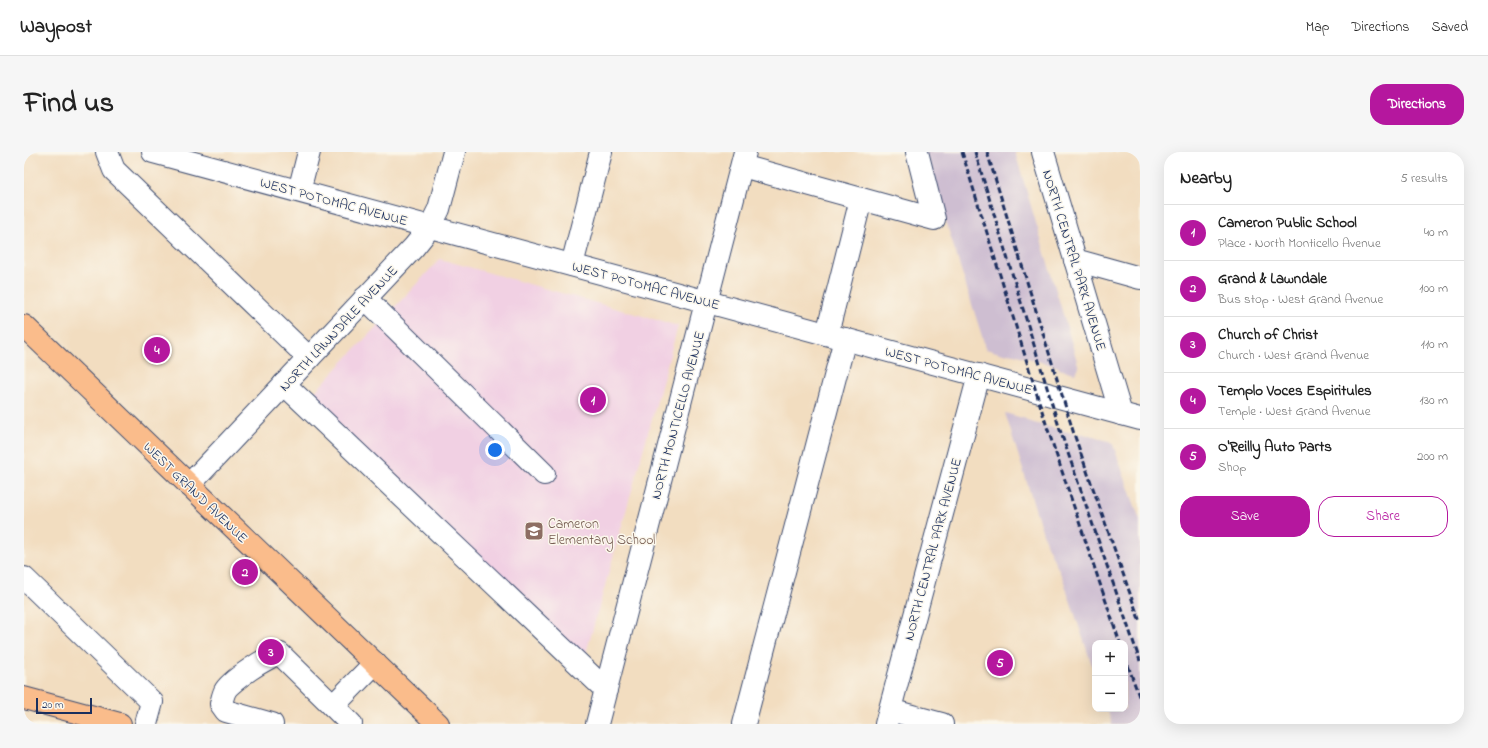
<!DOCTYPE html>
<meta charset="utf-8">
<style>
body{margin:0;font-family:"Indie Flower",sans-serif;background:#f6f6f6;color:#222}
.controls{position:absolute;right:12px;bottom:12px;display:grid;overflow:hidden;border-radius:8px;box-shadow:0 4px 16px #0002}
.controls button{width:36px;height:36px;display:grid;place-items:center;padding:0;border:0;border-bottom:1px solid #e0e0e0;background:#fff;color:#222;font:20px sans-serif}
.scale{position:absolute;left:12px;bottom:10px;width:56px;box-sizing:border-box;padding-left:4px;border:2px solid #1b2f5e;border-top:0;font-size:11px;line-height:14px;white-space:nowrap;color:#1b2f5e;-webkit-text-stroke:3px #fbf7ec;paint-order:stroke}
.you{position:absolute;left:471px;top:298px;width:14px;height:14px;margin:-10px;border:3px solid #fff;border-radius:50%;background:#1a73e8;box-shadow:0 0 0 6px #1a73e833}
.badge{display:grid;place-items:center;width:26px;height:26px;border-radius:50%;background:#b5179e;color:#fff;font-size:13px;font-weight:700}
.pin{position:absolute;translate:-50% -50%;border:2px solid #fff;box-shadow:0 1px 4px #0006}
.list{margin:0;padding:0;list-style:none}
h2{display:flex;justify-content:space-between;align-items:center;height:52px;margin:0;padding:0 16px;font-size:17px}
h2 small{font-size:13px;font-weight:400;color:#767676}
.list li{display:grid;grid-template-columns:26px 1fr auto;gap:12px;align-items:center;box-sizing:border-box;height:56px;padding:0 16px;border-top:1px solid #e0e0e0}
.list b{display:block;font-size:15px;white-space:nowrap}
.list p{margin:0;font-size:13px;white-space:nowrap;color:#767676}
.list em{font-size:13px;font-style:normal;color:#767676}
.actions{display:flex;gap:8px;padding:12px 16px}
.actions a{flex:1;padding:9px 0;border:1px solid #b5179e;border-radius:16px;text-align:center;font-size:14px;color:#b5179e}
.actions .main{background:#b5179e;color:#fff}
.map{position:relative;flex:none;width:1116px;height:572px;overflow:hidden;border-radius:16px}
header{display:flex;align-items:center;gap:24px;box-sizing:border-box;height:56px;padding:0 20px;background:#fff;border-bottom:1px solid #e0e0e0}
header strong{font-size:19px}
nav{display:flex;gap:22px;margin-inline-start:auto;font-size:14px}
.intro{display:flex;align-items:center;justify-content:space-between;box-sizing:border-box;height:96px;padding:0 24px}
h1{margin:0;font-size:28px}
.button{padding:10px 18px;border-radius:16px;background:#b5179e;color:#fff;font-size:14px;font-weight:700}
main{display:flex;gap:24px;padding:0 24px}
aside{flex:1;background:#fff;border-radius:16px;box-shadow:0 4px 16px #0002}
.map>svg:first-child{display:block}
.built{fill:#f1d0e3}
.industrial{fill:#cebed1}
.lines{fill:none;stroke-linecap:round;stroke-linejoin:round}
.minor-casing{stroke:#3b496d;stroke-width:24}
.major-casing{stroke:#3b496d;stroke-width:24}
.minor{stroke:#fff;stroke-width:22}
.major{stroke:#fabc8b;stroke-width:22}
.rail{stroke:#1b2f5e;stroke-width:3;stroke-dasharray:6 3;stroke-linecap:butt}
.labels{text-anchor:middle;stroke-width:3;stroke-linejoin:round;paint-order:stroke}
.street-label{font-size:14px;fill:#1b2f5e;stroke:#fbf7ec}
.education-label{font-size:14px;fill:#785e54;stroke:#fbf7ec;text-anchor:start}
</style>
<header>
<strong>Waypost</strong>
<nav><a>Map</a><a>Directions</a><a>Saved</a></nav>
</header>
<div class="intro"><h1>Find us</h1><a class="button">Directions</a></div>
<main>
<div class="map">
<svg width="1116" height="572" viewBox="0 0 1116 572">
<rect width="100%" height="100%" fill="#fbf7ec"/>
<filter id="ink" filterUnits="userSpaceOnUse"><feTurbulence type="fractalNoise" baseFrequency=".025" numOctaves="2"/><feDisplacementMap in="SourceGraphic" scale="8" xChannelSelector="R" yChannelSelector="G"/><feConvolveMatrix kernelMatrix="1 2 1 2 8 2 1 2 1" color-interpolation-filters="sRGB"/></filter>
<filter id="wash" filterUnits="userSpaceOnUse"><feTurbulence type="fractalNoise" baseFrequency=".012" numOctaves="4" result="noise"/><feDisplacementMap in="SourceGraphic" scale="16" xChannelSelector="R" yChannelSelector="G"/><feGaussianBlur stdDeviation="0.9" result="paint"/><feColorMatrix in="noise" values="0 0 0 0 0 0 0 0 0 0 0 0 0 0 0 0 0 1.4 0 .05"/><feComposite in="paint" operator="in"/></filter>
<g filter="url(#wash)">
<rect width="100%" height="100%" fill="#f2ddc0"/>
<!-- built -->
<path class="built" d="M416,107l238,67 -95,338 -273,-267z"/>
<!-- industrial -->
<g class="industrial">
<path d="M900,0h91l64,216 -4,5 -16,-4v-2l-45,-13 -8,-1 1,2 -21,-6z"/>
<path d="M981,261l21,6 1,2 7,2 46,12v-2l32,9 28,78v204h-28l-5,-15h18v-66h-30v31l-32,-95 -17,-36z"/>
</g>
</g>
<g filter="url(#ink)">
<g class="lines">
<defs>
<g id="minor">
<path d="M83,0l7,18 195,188"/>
<path d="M129,0l987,267"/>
<path d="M1019,0l78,262"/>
<path d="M718,14l192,53 -17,-67"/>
<path d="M275,39l10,-39"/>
<path d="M1051,108l65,18"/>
<path d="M548,113l29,-113"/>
<path d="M341,146l179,176"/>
<path d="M803,182l34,-135"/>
<path d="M260,232l322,306"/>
<path d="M165,333l225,-238 16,-20 9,-18 15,-57"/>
<path d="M0,426l128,124 -6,22"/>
<path d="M309,554l18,18"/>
<path d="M866,558l52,14"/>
<path d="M248,572l-46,-13 -5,-7c1,-4 2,-9 4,-13 4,-9 45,-37 55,-37l53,52 42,-43"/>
<path d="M573,572l148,-572"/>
<path d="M720,572l101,-385"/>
<path d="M862,572l93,-349"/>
</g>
<g id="major">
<path d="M0,174l414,398"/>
<path d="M0,546l96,26"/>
</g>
</defs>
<!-- minor casing -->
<use href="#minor" class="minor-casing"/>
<!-- major casing -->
<use href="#major" class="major-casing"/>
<!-- minor -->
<use href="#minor" class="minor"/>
<!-- major -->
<use href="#major" class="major"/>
<!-- rail -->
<g class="rail">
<path d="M938,0l85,275 73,216"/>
<path d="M951,0l85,278 80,231"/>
<path d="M963,0l87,282 66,188"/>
<path d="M1101,505l15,42"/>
</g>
</g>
</g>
<!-- icons -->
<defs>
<symbol id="school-square" viewBox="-11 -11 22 22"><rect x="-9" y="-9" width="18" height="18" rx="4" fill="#8d6e63" stroke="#fbf7ec"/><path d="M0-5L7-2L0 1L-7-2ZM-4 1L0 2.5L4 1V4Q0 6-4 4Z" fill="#fff"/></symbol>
</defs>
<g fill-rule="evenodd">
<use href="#school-square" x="499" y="368" width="22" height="22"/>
</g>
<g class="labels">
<!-- street labels -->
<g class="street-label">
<text transform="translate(310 49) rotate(15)" y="5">WEST POTOMAC AVENUE</text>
<text transform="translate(1051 108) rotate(73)" y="5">NORTH CENTRAL PARK AVENUE</text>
<text transform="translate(622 133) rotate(15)" y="5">WEST POTOMAC AVENUE</text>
<text transform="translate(314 176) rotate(-47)" y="5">NORTH LAWNDALE AVENUE</text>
<text transform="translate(935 218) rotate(15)" y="5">WEST POTOMAC AVENUE</text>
<text transform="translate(653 263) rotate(-75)" y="5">NORTH MONTICELLO AVENUE</text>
<text transform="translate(172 340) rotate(44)" y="5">WEST GRAND AVENUE</text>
<text transform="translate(908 397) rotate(-75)" y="5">NORTH CENTRAL PARK AVENUE</text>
</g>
<!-- education labels -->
<g class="education-label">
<text x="524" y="376">Cameron<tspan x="524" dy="16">Elementary School</tspan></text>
</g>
</g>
</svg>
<div class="controls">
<button>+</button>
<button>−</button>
</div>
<div class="scale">20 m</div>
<div class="you"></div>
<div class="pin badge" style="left:569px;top:248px">1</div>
<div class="pin badge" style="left:221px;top:420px">2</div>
<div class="pin badge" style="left:247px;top:500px">3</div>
<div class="pin badge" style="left:133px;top:198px">4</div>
<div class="pin badge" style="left:976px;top:511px">5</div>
</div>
<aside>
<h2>Nearby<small>5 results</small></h2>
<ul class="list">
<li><span class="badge">1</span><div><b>Cameron Public School</b><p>Place · North Monticello Avenue</p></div><em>40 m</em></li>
<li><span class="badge">2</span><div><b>Grand &amp; Lawndale</b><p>Bus stop · West Grand Avenue</p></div><em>100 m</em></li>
<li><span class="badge">3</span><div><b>Church of Christ</b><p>Church · West Grand Avenue</p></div><em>110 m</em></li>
<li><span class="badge">4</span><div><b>Templo Voces Espiritules</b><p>Temple · West Grand Avenue</p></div><em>130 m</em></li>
<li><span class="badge">5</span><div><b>O'Reilly Auto Parts</b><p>Shop</p></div><em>200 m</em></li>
</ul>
<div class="actions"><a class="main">Save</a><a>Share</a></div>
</aside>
</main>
